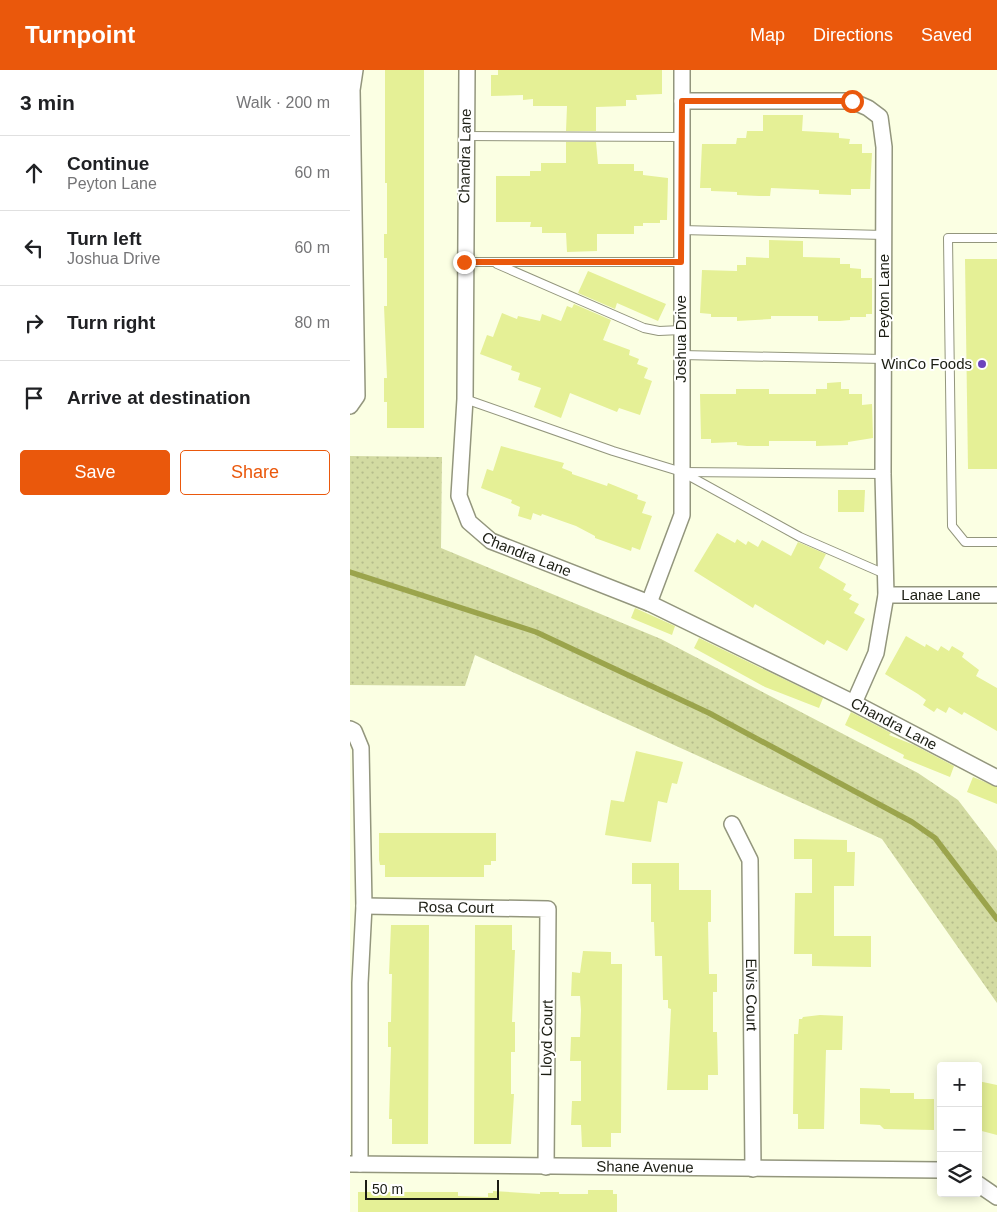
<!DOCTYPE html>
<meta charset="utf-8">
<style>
body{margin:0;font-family:Arial,sans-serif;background:#f2f2f2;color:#202124}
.controls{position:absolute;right:15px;bottom:15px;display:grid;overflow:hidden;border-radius:5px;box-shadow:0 2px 12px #0003}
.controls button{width:45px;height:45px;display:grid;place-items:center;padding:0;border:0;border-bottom:1px solid #e0e0e0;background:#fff;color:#202124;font:25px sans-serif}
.scale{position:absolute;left:15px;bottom:12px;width:134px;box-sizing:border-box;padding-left:5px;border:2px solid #1b1d13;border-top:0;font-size:14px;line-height:18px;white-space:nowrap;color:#1b1d13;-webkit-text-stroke:4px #fff;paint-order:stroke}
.stop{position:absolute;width:15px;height:15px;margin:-11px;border:4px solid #ea580c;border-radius:50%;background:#fff}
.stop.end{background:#ea580c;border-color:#fff;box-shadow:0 1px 5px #0008}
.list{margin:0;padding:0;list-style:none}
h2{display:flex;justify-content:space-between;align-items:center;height:65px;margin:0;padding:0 20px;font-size:21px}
h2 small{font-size:16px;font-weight:400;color:#757577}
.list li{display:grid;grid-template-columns:32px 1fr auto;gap:15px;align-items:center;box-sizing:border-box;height:75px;padding:0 20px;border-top:1px solid #e0e0e0}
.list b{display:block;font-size:19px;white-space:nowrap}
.list p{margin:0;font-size:16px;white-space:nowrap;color:#757577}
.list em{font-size:16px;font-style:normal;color:#757577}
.actions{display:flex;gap:10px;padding:15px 20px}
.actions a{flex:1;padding:11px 0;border:1px solid #ea580c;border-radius:5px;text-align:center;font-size:18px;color:#ea580c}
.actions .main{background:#ea580c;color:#fff}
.icon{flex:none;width:28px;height:28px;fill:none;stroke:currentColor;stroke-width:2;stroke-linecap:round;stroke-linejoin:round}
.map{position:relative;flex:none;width:647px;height:1142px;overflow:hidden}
header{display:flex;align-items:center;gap:30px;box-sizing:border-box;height:70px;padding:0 25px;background:#ea580c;color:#fff}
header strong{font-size:24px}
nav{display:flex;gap:28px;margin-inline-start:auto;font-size:18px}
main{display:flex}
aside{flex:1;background:#fff}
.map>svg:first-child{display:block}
.grass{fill:url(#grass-dots)}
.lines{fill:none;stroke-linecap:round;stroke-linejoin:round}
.stream{stroke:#9ba44c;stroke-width:5.5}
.building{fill:#e5f096}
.service-casing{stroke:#93967d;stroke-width:10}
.minor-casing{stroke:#93967d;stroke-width:18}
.service{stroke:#fff;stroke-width:8}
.minor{stroke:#fff;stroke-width:15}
.route{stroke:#ea580c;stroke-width:6}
.poi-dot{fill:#6c44bc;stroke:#fff;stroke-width:2}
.labels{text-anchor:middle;stroke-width:4;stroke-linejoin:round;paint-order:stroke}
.street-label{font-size:15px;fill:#1b1d13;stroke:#fff}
.poi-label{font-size:15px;fill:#1b1d13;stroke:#fff;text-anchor:end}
</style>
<header>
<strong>Turnpoint</strong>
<nav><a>Map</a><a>Directions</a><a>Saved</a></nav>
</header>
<main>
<aside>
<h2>3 min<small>Walk · 200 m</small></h2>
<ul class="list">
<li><svg class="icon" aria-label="ahead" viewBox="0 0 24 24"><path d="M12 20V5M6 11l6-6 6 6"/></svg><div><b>Continue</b><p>Peyton Lane</p></div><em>60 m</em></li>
<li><svg class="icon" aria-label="left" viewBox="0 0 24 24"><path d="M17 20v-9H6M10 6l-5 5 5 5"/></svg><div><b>Turn left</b><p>Joshua Drive</p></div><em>60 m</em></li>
<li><svg class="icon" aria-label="right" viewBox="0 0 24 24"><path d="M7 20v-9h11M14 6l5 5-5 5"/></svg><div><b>Turn right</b></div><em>80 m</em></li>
<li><svg class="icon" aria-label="arrive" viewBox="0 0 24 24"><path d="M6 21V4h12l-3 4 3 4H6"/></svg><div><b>Arrive at destination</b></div></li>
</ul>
<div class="actions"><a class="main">Save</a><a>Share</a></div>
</aside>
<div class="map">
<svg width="647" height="1142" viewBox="0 0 647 1142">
<defs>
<pattern id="grass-dots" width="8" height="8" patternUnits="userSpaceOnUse" patternTransform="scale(1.25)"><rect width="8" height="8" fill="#d3dba2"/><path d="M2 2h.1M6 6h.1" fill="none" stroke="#b5bc8b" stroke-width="1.8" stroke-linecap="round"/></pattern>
</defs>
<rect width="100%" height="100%" fill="#fbffe3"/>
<!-- grass -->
<path class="grass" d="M0,386l92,1 -1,91 220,91 257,134 40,27 39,51v152l-115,-164 -407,-184 -10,31 -115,-1z"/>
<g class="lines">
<!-- stream -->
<path class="stream" d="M0,502l186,60 173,81 203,109 23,16 62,81"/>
</g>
<!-- building -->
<g class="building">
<path d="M35,0h39v358h-37v-26h-3v-24h3l-3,-72h3v-48h-3v-24h3v-51h-2z"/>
<path d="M148,0h164v24l-26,1 1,5h-11v6l-30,1v24h-30l1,-25h-34v-7l-10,1v-5l-32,1v-21h7z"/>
<path d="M413,45h40l-1,16 37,2v5l11,1 -1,5h13v9h10l-2,36h-19v6l-32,-1v-4l-48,-2 -1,8h-11l-22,-1v-3l-26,-1v-3h-11l2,-44h34l1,-6h9l1,-7h16z"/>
<path d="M216,72h30l2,22h36v7h9v4l25,3 -1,42h-7v3h-17v3h-9v8h-37v17l-30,1 -1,-19h-24v-6h-12l1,-5h-35v-46h34v-5h11v-8h25z"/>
<path d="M419,170l34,1v16l37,1v6h10v4l11,1v9h11v36h-6v3h-16v3l-10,1h-22v-5h-47v3l-34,2v-4h-26v-3l-11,-1 2,-43 35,1v-6h9v-8l23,1z"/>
<path d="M615,189h32v210h-29z"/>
<path d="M238,201l78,33 -8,17 -41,-18 -2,6 -37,-16z"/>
<path d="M224,234l37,16 -8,20 27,10 -1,5 10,4 -2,5 11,4 -4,10 8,3 -12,34 -21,-7 -2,4 -47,-19 -9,25 -27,-11 7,-19 -23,-8 2,-7 -9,-3 1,-4 -32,-12 7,-19 6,2 9,-24 15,6 1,-3 22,5 2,-7 19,7 6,-15 5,2z"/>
<path d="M491,312v7h8v5h13v11l10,-1 1,34 -25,4v3l-32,1v-5h-47v5h-22l-10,-1v-3l-26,1v-4h-10l-1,-45h36v-5h33v5h47v-5h11v-6z"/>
<path d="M151,376l63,17 -2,5 10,4v2l35,12 1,-3 30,12 -1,4 9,3 -4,11 10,3 -12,34 -8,-3 -1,4 -36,-13v-2l-19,-10 -34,-12 -1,2 -8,-3 -2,7 -13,-4 2,-9 -9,-4 1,-3 -31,-12 6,-19 6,2z"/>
<path d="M488,420h27l-1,22h-26z"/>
<path d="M367,463l18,10 2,-4 9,6 2,-4 10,6 4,-7 29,16 7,-14 28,12 -7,14 27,16 -3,6 9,5 -3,4 10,5 -5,9 11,6 -18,32 -20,-11 -3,5 -69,-41 -2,4 -59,-37z"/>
<path d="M285,538l40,18 -3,9 -41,-17z"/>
<path d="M556,566l19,11 1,-3 12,7 3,-5 8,5 3,-5 12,7 -2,4 17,13 -3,6 21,12v43l-33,-19 -2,3 -13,-8 -3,6 -9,-5 -3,4 -11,-7 3,-5 -8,-6 -33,-20z"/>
<path d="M349,568l124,60 -4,10 -54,-21 -71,-39z"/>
<path d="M501,642l40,21 -2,2 25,10 40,21 -4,11 -47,-19 1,-3 -59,-30z"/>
<path d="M286,681l47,11 -6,22 -5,-1 -5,20 -9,-2 -7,41 -46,-7 6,-35 13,2z"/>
<path d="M623,707l24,10v17l-30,-12z"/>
<path d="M29,763h117v28h-5v4h-7v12h-99v-12h-5l-1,-5z"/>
<path d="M444,769l53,1v12h8l-1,34h-20v50h37v31l-59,-1v-12h-18l1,-61h17v-34h-18z"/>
<path d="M282,793h47v27h32v32h-3l1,52h8v18h-4v40h4l1,43h-10v15h-41l4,-81 -3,-1v-8h-5l-1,-44h-7l-1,-34h-3v-38h-19z"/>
<path d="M41,855h38l-1,219h-36v-25h-3l2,-72h-3v-25h3l1,-48h-3z"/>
<path d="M125,855h37v25h3l-3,72h3v30h-4v42h3l-3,50h-37z"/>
<path d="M233,881l28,1v12h11l-1,169h-10v14h-29l-1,-22h-10l1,-24h9v-40h-11l1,-24h9l1,-27 -1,-14h-9l1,-24 8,1z"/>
<path d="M470,945l23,1 -1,34h-16l-2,79h-26v-15h-5l1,-80h4l1,-15h3l1,-2z"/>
<path d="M628,1011l19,4v50l-19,-5z"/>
<path d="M510,1018l30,1v4h24v6h20v31l-50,-1 -4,-4 -20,-1z"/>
<path d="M238,1120h25v4h4v18h-259v-20h100v4l30,1v-4h5v-2l47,3v-2h19v2h29z"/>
</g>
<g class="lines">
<defs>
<g id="service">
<path d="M115,66l217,1"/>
<path d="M331,160l203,5"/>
<path d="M647,168h-49l4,288 13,16h32"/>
<path d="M114,192h217"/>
<path d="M147,194l147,64 15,3 22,-1"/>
<path d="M331,285l203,4"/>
<path d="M115,329l148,52 69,21 118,65 85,37"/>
<path d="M333,402l200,2"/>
</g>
<g id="minor">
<path id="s1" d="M117,0l-2,329 -6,97 10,26 22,19 158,62 205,100 143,75"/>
<path d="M332,31h170l16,7 12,9 4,30 -1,327 3,121 -10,58 -22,50"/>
<path d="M0,336l7,-10 -5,-306 3,-20"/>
<path id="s2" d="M536,525h111"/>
<path d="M299,533l33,-88v-445"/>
<path d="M0,659l4,2 7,17 3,158 -4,77v181"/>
<path id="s3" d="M382,754l18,36 3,309"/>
<path id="s4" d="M14,836l184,3 -2,258"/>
<path id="s5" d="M0,1094l591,6"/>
<path d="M628,1114l19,13"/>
</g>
</defs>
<!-- service casing -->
<use href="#service" class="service-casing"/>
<!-- minor casing -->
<use href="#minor" class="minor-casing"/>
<!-- service -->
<use href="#service" class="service"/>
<!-- minor -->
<use href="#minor" class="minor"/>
</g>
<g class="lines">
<!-- route -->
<path class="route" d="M114,192h217l1,-161h170"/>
</g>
<!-- markers -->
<circle class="poi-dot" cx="632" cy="294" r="5"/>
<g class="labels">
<!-- street labels -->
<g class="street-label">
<text transform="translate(115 86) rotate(-89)" y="5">Chandra Lane</text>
<text transform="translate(534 226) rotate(-90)" y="5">Peyton Lane</text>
<text transform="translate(331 269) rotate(-90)" y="5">Joshua Drive</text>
<text dy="5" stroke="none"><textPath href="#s1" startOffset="521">Chandra Lane</textPath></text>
<text dy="5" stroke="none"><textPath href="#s2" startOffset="55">Lanae Lane</textPath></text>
<text dy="5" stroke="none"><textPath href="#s1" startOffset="926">Chandra Lane</textPath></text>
<text dy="5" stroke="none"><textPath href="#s4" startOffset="92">Rosa Court</textPath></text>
<text dy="5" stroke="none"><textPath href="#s3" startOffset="175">Elvis Court</textPath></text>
<text transform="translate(197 968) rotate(-89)" y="5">Lloyd Court</text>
<text dy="5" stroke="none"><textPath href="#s5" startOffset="295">Shane Avenue</textPath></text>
</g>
<!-- poi labels -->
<g class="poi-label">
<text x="622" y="299">WinCo Foods</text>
</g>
</g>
</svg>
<div class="controls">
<button>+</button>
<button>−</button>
<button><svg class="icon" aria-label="layers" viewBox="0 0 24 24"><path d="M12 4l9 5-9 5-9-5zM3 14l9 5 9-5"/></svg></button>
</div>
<div class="scale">50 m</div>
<div class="stop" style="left:502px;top:31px"></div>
<div class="stop end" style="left:114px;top:192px"></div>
</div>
</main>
